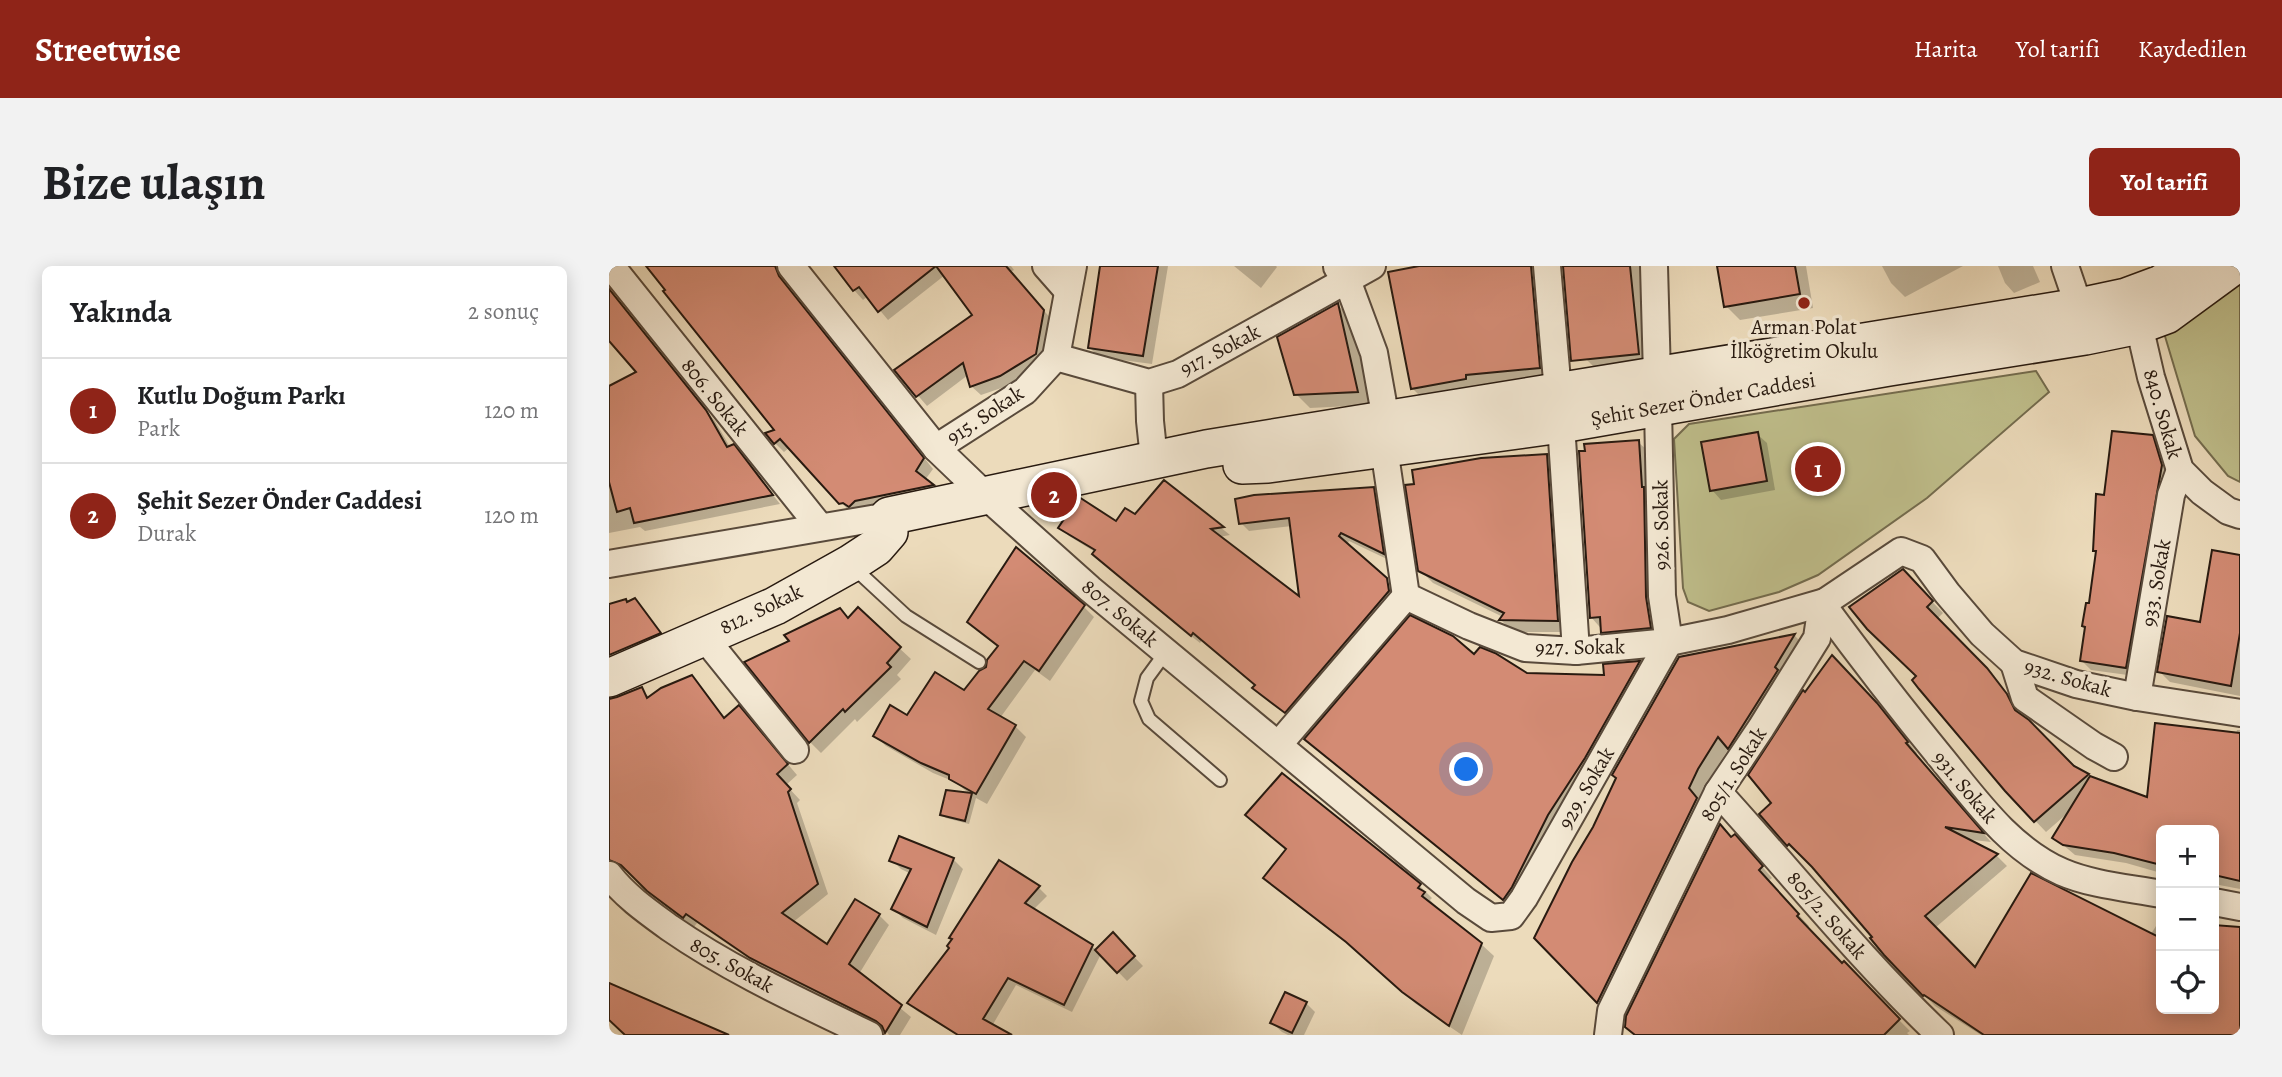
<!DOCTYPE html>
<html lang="tr">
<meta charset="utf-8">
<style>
body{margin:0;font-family:Alegreya,serif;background:#f2f2f2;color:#202124}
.controls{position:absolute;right:21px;bottom:21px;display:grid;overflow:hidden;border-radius:10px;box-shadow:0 4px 18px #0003}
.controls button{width:63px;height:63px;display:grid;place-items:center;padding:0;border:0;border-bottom:2px solid #e0e0e0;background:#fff;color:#202124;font:35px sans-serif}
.you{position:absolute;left:858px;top:504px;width:24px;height:24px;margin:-18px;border:5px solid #fff;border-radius:50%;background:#1a73e8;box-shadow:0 0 0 10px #1a73e833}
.badge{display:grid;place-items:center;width:46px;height:46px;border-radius:50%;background:#8f2418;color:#fff;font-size:23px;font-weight:700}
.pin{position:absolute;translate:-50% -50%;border:4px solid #fff;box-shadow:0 2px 7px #0006}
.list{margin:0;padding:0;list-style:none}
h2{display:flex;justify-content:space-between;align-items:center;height:91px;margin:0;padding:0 28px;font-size:30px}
h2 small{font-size:23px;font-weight:400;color:#757577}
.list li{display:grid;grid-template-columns:46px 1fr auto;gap:21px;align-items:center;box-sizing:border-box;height:105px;padding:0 28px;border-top:2px solid #e0e0e0}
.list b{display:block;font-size:26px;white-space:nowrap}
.list p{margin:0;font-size:23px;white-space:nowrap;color:#757577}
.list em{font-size:23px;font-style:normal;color:#757577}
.icon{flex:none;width:38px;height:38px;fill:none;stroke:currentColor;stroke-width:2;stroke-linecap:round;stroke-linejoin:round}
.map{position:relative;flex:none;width:1631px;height:769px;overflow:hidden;border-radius:10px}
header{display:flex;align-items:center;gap:42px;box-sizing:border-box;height:98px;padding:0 35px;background:#8f2418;color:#fff}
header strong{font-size:33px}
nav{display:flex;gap:38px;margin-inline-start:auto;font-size:24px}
.intro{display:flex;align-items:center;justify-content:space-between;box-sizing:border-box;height:168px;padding:0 42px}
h1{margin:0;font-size:49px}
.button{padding:18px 32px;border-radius:10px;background:#8f2418;color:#fff;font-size:24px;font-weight:700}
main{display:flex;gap:42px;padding:0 42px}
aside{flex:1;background:#fff;border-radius:10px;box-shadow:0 4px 18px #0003}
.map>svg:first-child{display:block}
.green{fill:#bfbe8b;stroke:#746c4e;stroke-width:2}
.shadow{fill:#0003}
.building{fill:#d38b74;stroke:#281a10;stroke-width:2}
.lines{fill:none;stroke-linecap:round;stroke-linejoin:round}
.lane-casing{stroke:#594a3b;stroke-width:16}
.street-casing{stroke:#594a3b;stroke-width:30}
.secondary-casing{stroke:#281a10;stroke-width:40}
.lane{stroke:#f3e8d3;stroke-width:12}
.street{stroke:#f3e8d3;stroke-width:26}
.secondary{stroke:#f3e8d3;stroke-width:37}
.poi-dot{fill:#8f2418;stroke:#f3e8d3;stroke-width:2.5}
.labels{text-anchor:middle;stroke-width:7;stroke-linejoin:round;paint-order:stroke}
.poi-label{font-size:21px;fill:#281a10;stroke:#f3e8d3}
.street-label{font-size:21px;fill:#281a10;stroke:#f3e8d3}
</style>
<header>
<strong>Streetwise</strong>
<nav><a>Harita</a><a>Yol tarifi</a><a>Kaydedilen</a></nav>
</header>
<div class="intro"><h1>Bize ulaşın</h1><a class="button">Yol tarifi</a></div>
<main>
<aside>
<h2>Yakında<small>2 sonuç</small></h2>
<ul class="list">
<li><span class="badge">1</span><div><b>Kutlu Doğum Parkı</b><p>Park</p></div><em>120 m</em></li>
<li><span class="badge">2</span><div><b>Şehit Sezer Önder Caddesi</b><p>Durak</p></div><em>120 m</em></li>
</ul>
</aside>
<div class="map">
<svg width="1631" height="769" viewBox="0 0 1631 769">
<rect width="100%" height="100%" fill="#ecdbbb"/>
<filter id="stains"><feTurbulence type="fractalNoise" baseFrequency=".00286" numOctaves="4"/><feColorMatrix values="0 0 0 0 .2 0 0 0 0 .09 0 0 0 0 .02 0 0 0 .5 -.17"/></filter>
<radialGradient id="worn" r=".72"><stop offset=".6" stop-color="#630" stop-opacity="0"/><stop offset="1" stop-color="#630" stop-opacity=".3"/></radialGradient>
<!-- green -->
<g class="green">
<path d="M1631,11v205l-12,-6 -33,-40 -31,-103z"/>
<path d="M1427,105l13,21 -122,106 -109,77 -39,17 -70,19 -21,-9 -5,-14 -9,-149 15,-15z"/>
</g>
<!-- shadow -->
<g class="shadow">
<path d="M39,0h127l9,12 4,9 145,182 -8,11 16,14 -91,18 -60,-65 -6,5 -9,-9 1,-12z"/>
<path d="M226,0h176l3,4 -4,2 43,49 -8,43 -35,21 -29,10 -10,-9 -3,-11 -41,31 -30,-35 78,-55 -30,-41 -57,45 -20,-24 -5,4 -9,-10z"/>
<path d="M492,0h67l-16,98 -53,-7 -9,-9z"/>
<path d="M625,0h42l1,1 -16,21z"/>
<path d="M819,0h115l8,114 -127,20 -12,-12z"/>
<path d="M966,0h66l10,101 -52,5 -13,-13z"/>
<path d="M1110,0h87l7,42 -73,12 -14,-14z"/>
<path d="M1273,0h81l-58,31 -14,-14z"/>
<path d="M1389,0h35l7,16 -26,11 -9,-10z"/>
<path d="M0,25l106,130 15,26 12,9 38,48 -135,27 -5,-4 -31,6v-145l30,-16 -30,-34z"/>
<path d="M729,39l13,14 20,86 -61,3 -14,-14z"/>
<path d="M1148,168l10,9 8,47 -54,10 -9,-10z"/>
<path d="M1543,171l10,10 9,28 -36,201 -44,-6 -9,-9 15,-108 -3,-3 11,-53z"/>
<path d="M1029,176l10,9 11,186 -47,4 -21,-24 -4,-164z"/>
<path d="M937,189l13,13 11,164h-57l-12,-12 2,-3 -70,-34 -13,-13z"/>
<path d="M555,216l66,53 -11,2 82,63 -9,-74 -43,5 -8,-8 132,-34 9,8 9,64 -42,-20 -2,4 48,44 -101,131 -31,-24 -6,-11 -55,-45 -2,3 -33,-26 -72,-65 -26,-16 -8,-8 55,-5 19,-6z"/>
<path d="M1631,290v140l-70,-14 -11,-11 42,-47z"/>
<path d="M1304,316l30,31 -6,6 60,62 21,26 5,11 50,50 18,10 58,21 87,-65 1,-4h3v159l-26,-5v-54h-53v43l-35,-10 -51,-8 -20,-17 15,-27 -24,21 -40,-42 -88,-113z"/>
<path d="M26,335l34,42 -60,27v-64z"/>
<path d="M474,340l11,11 -44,64 -15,-11 -35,48 15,8 11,11 -39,67 -11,-6 -7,26 -23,-6 -4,-4 29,-19 -16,-13 -22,-9 -47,-27 -11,-10 33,-19 57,-24 23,-25 11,-20 -30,-26z"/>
<path d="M249,344l53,49 -14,16 4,4 -44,43 -2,-3 -34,34 -11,-11 -18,-100 57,-22z"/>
<path d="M1186,370l10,10 -65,113 -11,-11 -21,33 -9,19 9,11 -99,202 -73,-76 59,-110 85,-169z"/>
<path d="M866,391l51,18 80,2 -1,-11 35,-4 9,10 -135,236 -208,-169z"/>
<path d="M1234,402l45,48 29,37 -1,2 75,87 -27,-3 32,16 11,11 -72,62 40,42 176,-36 10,-16v91h53v-83l26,2v107h-259l-46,-29 -50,-52 -11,-17 -73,-83 -2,1 -11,-10 -27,-31 13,-10 32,-110z"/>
<path d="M84,413l33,40 22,-2 49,58 -11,10 14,15 -3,3 31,91 -36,29 35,23 52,-31 10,10 -30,49 52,43 -11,18h-11l-4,-6 -123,-61 -65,-45 -3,4 -3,-2 -39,-30 -26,-26h-7l-10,-10v-159l32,-11 9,9z"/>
<path d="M673,509l138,111 12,12 -2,2 6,6 -2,2 47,36 13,12 -32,79 -46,-31 -55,-50 -84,-64 -12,-12 22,-28 -39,-35z"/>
<path d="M1123,573l13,8 27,31 -4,3 41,45 -2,2 103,103 -3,2 2,2h-274l-8,-8z"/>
<path d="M344,593l10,10 -27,66 -33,-17 -10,-10 18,-34 -10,-5 -9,-9z"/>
<path d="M390,596l40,26 8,8 -14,14 64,40 16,-15 30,31 -16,15 -26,-27 -29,58 -56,-27 -24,41 12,9h-47l-40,-24 -8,-8 42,-55z"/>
<path d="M697,737l9,9 -11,23h-16l-6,-3 -10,-9z"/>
</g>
<!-- building -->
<g class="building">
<path d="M37,0h129l4,10 145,182 -8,13 18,14 -79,16 -6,6 -6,-4 -4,1 -59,-65 -6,5 -9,-11 9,-3 -111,-139 2,-1z"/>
<path d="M225,0h102l-58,46 -19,-25 -6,4z"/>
<path d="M327,0h70l38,44 -8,44 -36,22 -30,11 -7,-24 -47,34 -22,-27 78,-55z"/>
<path d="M491,0h58l-15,90 -55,-8z"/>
<path d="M810,0h112l9,102 -74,7v4l-55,10 -23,-117z"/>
<path d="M954,0h67l9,88 -68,7z"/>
<path d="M1108,0h78l5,28 -76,13z"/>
<path d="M0,23l97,121 21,37 7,-3 39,51 -139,28 -4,-15 -13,4 -8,-30v-96l27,-14 -27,-31z"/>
<path d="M729,37l20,89 -64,3 -17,-58z"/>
<path d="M1503,165l41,4 9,30 -36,203 -46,-7 5,-34 -3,-1 4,-23h3l7,-52h-3l3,-57 8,1z"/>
<path d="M1149,166l9,49 -57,10 -9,-49z"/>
<path d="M1030,174l3,47h2l2,110 5,31 -50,5 -1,-16 -10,1 -11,-167h6l-1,-7z"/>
<path d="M938,188l11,167 -59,-1 5,-7 -86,-42 -13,-86 9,-1 -2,-14 69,-12z"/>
<path d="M555,214l60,47 -13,2 88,67 -10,-78 -50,6 -4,-25 19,-4 120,-8 10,67 -43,-21 -2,3 48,42 2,13 -104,122 -33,-25 3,-3 -62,-52 -2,3 -99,-82 3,-4 -37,-22 21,-31 37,24 9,-13 10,6z"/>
<path d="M407,281l69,58 -46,66 -15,-10 -36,48 28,16 -40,69 -27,-15v-4l-28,-12 -48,-27 17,-31 17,10 28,-43 29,18 15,-19 7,-4 1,-7 11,-14 -31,-24z"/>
<path d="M1603,284l28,5v78l-9,53 -74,-14 10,-56 33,6z"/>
<path d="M1294,303l30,32 -6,6 60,61 20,26 8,16 14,10 45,46 15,8 -55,48 -29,-31 -86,-102 -7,-9 4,-4 -49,-47 -18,-22z"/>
<path d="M26,332l26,35 -52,22v-51l17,-5 1,3z"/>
<path d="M249,341l43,40 -14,16 4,4 -46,45 -2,-3 -34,34 -65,-81 45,-21 -5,-6 56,-27 8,10z"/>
<path d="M801,349l43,21 21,18 6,-7 15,6 32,20 77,2 -1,-11 37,-3 -55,97 -37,57 -36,72 -9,13 -199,-161z"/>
<path d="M1186,368l-20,33 3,3 -50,79 -10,-12 -20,32 -9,19 8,10 -100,205 -63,-65 38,-76 21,-35 23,-49 -4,-3 67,-118z"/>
<path d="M1223,389l45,48 31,39 -2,1 78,90 -39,-6 53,27 -73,62 50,51 56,-94 130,65v71h53v-84l26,2v108h-256l-60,-40 -1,1 -39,-41 -14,-17 2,-1 -60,-70 -23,-23 -2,2 -28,-32 12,-11 -23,-28 55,-85 2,2z"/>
<path d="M83,409l32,43 15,-13 49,59 -11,10 14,15 -3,3 30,92 -36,29 45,31 28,-45 25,15 -31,50 53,41 -17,28 -3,-7 -6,-5 -126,-63 -64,-44 -3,4 -36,-27 -26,-26 -12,-5v-161l8,-2 25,-10 5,11 14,-10z"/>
<path d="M1546,457l85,10v148l-26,-6v-45h-53v35l-47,-12 -51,-8 -11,-7 38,-62 57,21z"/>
<path d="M673,507l139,111 -3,4 7,4 -3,4 60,47 -33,83 -47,-34 -56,-50 -83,-64 23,-29 -41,-34z"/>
<path d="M337,524l26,3 -7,28 -25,-6z"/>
<path d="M1111,558l11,13 4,-3 28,32 -4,4 40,44 -2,2 45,47 2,-2 56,58 -16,16h-249l-10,-8 1,-11z"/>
<path d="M290,570l55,22 -27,69 -36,-18 20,-40 -22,-8z"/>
<path d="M390,594l41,26 -15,17 68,42 -29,60 -56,-27 -25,41 29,16h-54l-51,-32 42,-55 -2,-2 5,-7 -3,-1z"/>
<path d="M504,666l22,24 -18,17 -22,-23z"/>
<path d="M0,717l120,52h-104l-16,-15z"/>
<path d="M676,726l22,10 -15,31 -22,-10z"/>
</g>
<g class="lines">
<defs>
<g id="lane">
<path d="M243,300l54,50 73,46"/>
<path d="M557,386l-19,26 -6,23 8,18 71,61"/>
</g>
<g id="street">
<path d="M2,0l209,261"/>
<path d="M182,0l145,182 50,48 104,93 376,312 25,17 20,-2 13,-18 145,-256 -7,-46 -4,-188"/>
<path d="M437,0l22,25"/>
<path d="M938,0l11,126"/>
<path d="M1045,0l3,110"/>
<path d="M1456,0l14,41"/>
<path d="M728,1l10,13 27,73 12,67"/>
<path d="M1530,59l12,52 29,93 22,22 26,19 12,4"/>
<path d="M447,91l93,26 29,-9 194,-108"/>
<path d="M540,117l1,38 4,38"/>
<path d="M952,158l15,227"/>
<path d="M327,182l89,-57 31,-34 17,-91"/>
<path d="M775,182l22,148 63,30 56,22 51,3 93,-9 59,-12 97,-28"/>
<path d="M0,298l280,-48"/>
<path d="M1213,338c39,53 79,105 121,156 34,42 67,89 119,112 30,13 68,16 99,22"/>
<path d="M95,371l91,113"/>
<path d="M1405,397l11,35 69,48 20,11"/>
<path d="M1528,431l34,-202 9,-25"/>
<path d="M670,478l127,-148"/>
<path d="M1109,526c74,81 142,167 222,243"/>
<path d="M0,609c16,21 39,37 61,53 62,43 131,74 199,107"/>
<path d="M1605,636l26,5"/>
<path d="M999,769l3,-24 107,-219 43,-64 56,-90 5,-34 79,-53 21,8 25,34 35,41 32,29 62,21 61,13 103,16"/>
</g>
<g id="secondary">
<path d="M633,199l26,-1 293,-40 328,-57 196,-31 54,-11 27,-10 67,-49"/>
<path d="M0,412l166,-72 75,-42 26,-17 13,-15v-16l317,-67 873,-142 47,-10 35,-13 28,-18"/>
</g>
</defs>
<!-- lane casing -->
<use href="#lane" class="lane-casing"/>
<!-- street casing -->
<use href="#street" class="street-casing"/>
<!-- secondary casing -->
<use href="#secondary" class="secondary-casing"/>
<!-- lane -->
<use href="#lane" class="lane"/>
<!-- street -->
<use href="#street" class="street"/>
<!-- secondary -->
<use href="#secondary" class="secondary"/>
</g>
<!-- markers -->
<circle class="poi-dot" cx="1195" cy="37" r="7"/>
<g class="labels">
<!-- poi labels -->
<g class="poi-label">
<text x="1195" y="68">Arman Polat<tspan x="1195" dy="24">İlköğretim Okulu</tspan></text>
</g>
<!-- street labels -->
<g class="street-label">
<text transform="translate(611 84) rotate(-28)" y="7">917. Sokak</text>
<text transform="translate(106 131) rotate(51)" y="7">806. Sokak</text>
<text transform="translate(1094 133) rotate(-10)" y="7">Şehit Sezer Önder Caddesi</text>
<text transform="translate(1554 148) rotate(74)" y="7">840. Sokak</text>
<text transform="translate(376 149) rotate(-34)" y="7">915. Sokak</text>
<text transform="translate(1052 259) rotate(-91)" y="7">926. Sokak</text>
<text transform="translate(1547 317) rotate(-80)" y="7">933. Sokak</text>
<text transform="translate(152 343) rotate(-26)" y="7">812. Sokak</text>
<text transform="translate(511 347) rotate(40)" y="7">807. Sokak</text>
<text transform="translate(971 381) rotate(-1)" y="7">927. Sokak</text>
<text transform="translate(1459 412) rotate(16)" y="7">932. Sokak</text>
<text transform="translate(1124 508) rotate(-58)" y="7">805/1. Sokak</text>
<text transform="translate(1356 521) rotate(50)" y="7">931. Sokak</text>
<text transform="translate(977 522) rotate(-60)" y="7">929. Sokak</text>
<text transform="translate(1218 649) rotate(49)" y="7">805/2. Sokak</text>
<text transform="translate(123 699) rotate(29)" y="7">805. Sokak</text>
</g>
</g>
<rect width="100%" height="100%" filter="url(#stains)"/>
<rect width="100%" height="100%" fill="url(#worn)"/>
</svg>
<div class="controls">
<button>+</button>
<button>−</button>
<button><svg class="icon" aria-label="locate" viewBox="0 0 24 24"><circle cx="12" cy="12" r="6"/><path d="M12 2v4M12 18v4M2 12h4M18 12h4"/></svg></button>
</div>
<div class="you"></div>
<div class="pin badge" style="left:1209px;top:203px">1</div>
<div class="pin badge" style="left:445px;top:229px">2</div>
</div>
</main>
